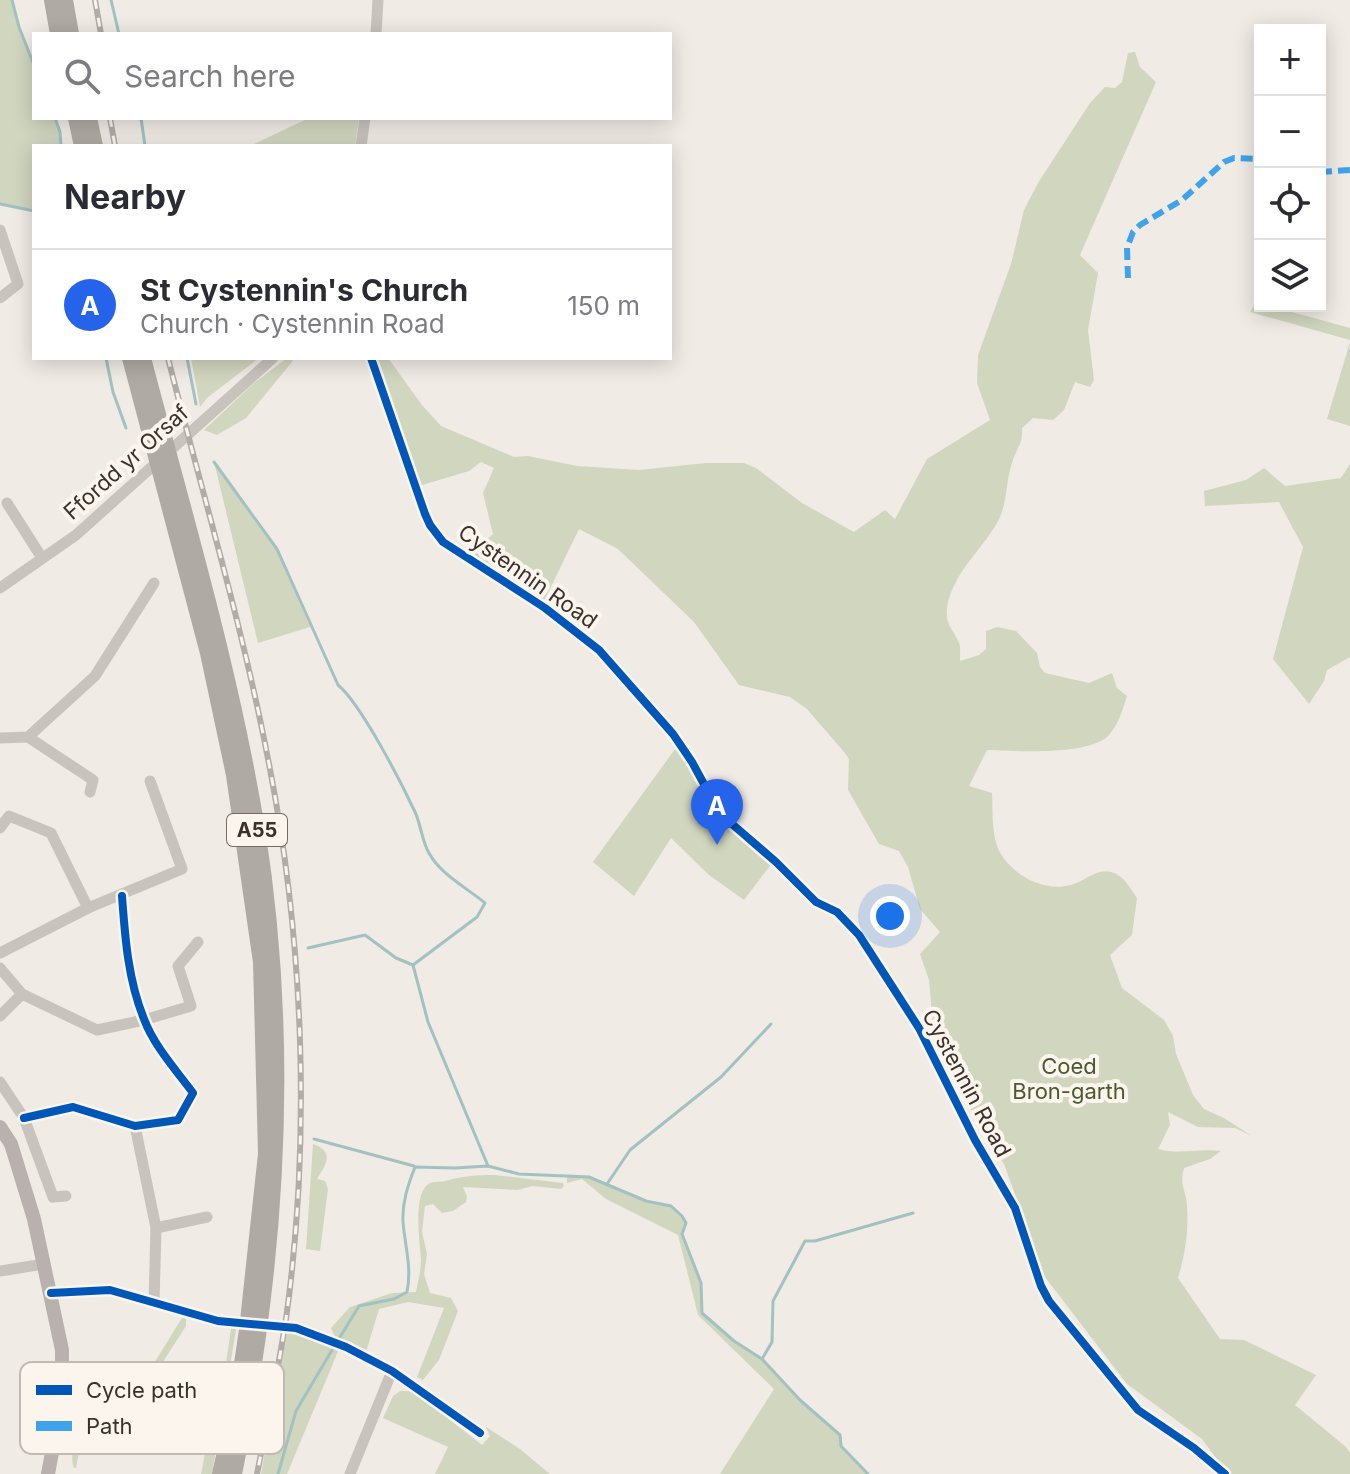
<!DOCTYPE html>
<meta charset="utf-8">
<style>
body{margin:0;font-family:Inter,sans-serif;background:#f7f7f7;color:#2b2b33}
.controls{position:absolute;right:24px;top:24px;display:grid;overflow:hidden;border-radius:0px;box-shadow:0 4px 20px #0003}
.controls button{width:72px;height:72px;display:grid;place-items:center;padding:0;border:0;border-bottom:2px solid #e1e1e2;background:#fff;color:#2b2b33;font:40px sans-serif}
.you{position:absolute;left:890px;top:916px;width:28px;height:28px;margin:-20px;border:6px solid #fff;border-radius:50%;background:#1a73e8;box-shadow:0 0 0 12px #1a73e833}
.badge{display:grid;place-items:center;width:52px;height:52px;border-radius:50%;background:#2563eb;color:#fff;font-size:26px;font-weight:700}
.pin{position:absolute;translate:-50% -66px;filter:drop-shadow(0 2px 4px #0008)}
.pin::after{content:'';position:absolute;top:42px;width:28px;height:24px;background:inherit;clip-path:polygon(0 0,100% 0,50% 100%)}
.list{margin:0;padding:0;list-style:none}
h2{display:flex;justify-content:space-between;align-items:center;height:104px;margin:0;padding:0 32px;font-size:34px}
h2 small{font-size:26px;font-weight:400;color:#7c7c81}
.list li{display:grid;grid-template-columns:52px 1fr auto;gap:24px;align-items:center;box-sizing:border-box;height:112px;padding:0 32px;border-top:2px solid #e1e1e2}
.list b{display:block;font-size:30px;white-space:nowrap}
.list p{margin:0;font-size:26px;white-space:nowrap;color:#7c7c81}
.list em{font-size:26px;font-style:normal;color:#7c7c81}
.icon{flex:none;width:44px;height:44px;fill:none;stroke:currentColor;stroke-width:2;stroke-linecap:round;stroke-linejoin:round}
.map{position:relative;flex:none;width:1350px;height:1474px;overflow:hidden}
.search{position:absolute;background:#fff;box-shadow:0 4px 20px #0003;left:32px;top:32px;width:640px;height:88px;display:flex;align-items:center;gap:20px;box-sizing:border-box;padding:0 28px;border-radius:0px;color:#7c7c81;font-size:30px}
.panel{position:absolute;background:#fff;box-shadow:0 4px 20px #0003;left:32px;top:144px;width:640px;height:216px;border-radius:0px}
.map>svg:first-child{display:block}
.green{fill:#d1d6bf}
.lines{fill:none;stroke-linecap:round;stroke-linejoin:round}
.stream{stroke:#a1c2c1;stroke-width:3}
.minor{stroke:#c9c3be;stroke-width:11}
.major{stroke:#b8b1ad;stroke-width:14}
.highway{stroke:#afaaa4;stroke-width:16}
.rail-casing{stroke:#b1aca8;stroke-width:6}
.rail{stroke:#fbf5ee;stroke-width:3;stroke-dasharray:9;stroke-linecap:butt}
.quiet{stroke:#3fa3eb;stroke-width:6;stroke-dasharray:12 6;stroke-linecap:butt}
.cycleway-casing{stroke:#fbf5ee;stroke-width:13}
.cycleway{stroke:#0057b8;stroke-width:8}
.labels{text-anchor:middle;stroke-width:8;stroke-linejoin:round;paint-order:stroke}
.shield{fill:#fbf5ee;stroke:#756b66;stroke-width:2}
.shield-label{font-size:20px;font-weight:bold;fill:#3b302b}
.street-label{font-size:22px;fill:#3b302b;stroke:#fbf5ee}
.park-label{font-size:22px;fill:#4a5a2e;stroke:#fbf5ee}
.key{fill:#fbf5ee;stroke:#c1bab4;stroke-width:2}
.key-label{font-size:22px;fill:#3b302b}
</style>
<div class="map">
<svg width="1350" height="1474" viewBox="0 0 1350 1474">
<rect width="100%" height="100%" fill="#f0ebe5"/>
<!-- green -->
<g class="green">
<path d="M0,0h12l7,27 15,38v53h21l5,14 1,14h-27v65l-34,-7z"/>
<path d="M1135,52l5,15 16,15 -76,173 18,18 -10,57 6,50 -4,7 -15,-5 -11,28 -11,10 -20,-2 -11,10c1,18 -6,20 -10,35 -7,21 -4,41 -15,60 -16,28 -45,51 -50,85 -2,17 7,22 12,35 2,4 1,13 1,18l19,-6 7,-6v-18l11,-4 19,4 21,22 3,14 5,6 44,10 23,-10 5,15 10,8c-4,13 -9,29 -18,39 -19,21 -95,16 -122,15l-18,36 23,7c1,18 -1,45 9,61 14,23 44,38 70,31 13,-3 25,-17 40,-13 13,3 19,16 26,26l-5,37 -22,20 12,33 42,32 9,16 3,18 17,41 11,14 20,9 28,18 -17,-8 -37,-1 -30,-15 2,13 -12,24c21,6 41,-1 63,2l-11,8 -26,9c-5,18 2,21 3,38 2,25 -2,49 -9,72l42,61 24,1 72,35 -21,30 51,42 4,6v21h-122l-26,-35 -75,-55 -82,-107 -41,-113 -26,-40 -44,-88 -5,-56 -9,-26 20,-22 -20,-23 -12,-42 -9,-16 -20,-7 -31,-54 1,-31 -5,-7 -37,-43 -17,-12 -51,-12 -45,-63 -76,-73 -39,-20 -36,74 -76,-47 26,-22 -10,-41 11,-25 -13,-6 -12,9 -50,15 -44,-128h13l34,47 19,21 73,31 14,-1 49,10 62,4 67,-7h38l12,5 46,35 52,29 31,-22 10,9 32,-60 63,-39 -13,-37 1,-28 33,-91 13,-54 14,-27 52,-80 15,-16 10,1 7,-6 6,-29z"/>
<path d="M309,118h50l-4,28h-105z"/>
<path d="M1256,302l4,4h10l80,22v12l-100,-28z"/>
<path d="M1350,342v84l-23,-7z"/>
<path d="M191,358h68l-52,40 -7,9z"/>
<path d="M287,358h6l-1,4 -46,56 -29,17 -13,-5 50,-47z"/>
<path d="M214,462l63,87 33,78 -52,16z"/>
<path d="M1350,464v193l-23,13 -3,11 -15,23 -36,-45 30,-112 -24,-45 -74,4 -1,-15 42,-11 18,-12 21,18 56,-8z"/>
<path d="M678,745l33,61 61,57 -28,37 -35,-25 -38,-37 -37,58 -41,-34z"/>
<path d="M313,1144c23,8 12,22 4,35l8,2 3,8 -8,62 -14,-2z"/>
<path d="M495,1175l68,8 1,3 -3,3 -29,-3 -14,4 -55,-3 4,10 -1,5 -13,9 -11,2 -9,-9 -8,2 -3,26 5,22 -3,20 6,19 21,5 7,13 -19,49 -16,20 -6,-3 27,-69 -36,-6 -29,7 -13,43 -31,-15 -4,-9 19,-21 42,-14 24,-1c2,-11 5,-21 5,-32 -1,-17 -8,-63 6,-75 6,-5 12,-2 18,-4 17,-5 32,-6 50,-6z"/>
<path d="M567,1177h22l57,24 23,5 13,10 4,7 -4,11 19,49 1,30 32,28 28,18 38,41 40,35 2,11 26,28h-148l54,-85 -76,-74 -20,-80 -72,-36 -24,-20 -15,4z"/>
<path d="M182,1318l4,1v7l-36,56 7,4v4l-12,-4 -35,53 -28,-4 -6,33h-2c-5,-12 3,-25 -2,-37l2,-4 11,2 24,-52 13,5 2,13 9,2z"/>
<path d="M237,1324l-25,150h-11l22,-112 3,1 5,-34z"/>
<path d="M287,1332l52,17 -52,125h-26z"/>
<path d="M400,1391h9l9,4 64,50 8,-9 -4,-9 34,22 30,25h-115l13,-27 -65,-29 10,-22z"/>
</g>
<g class="lines">
<!-- stream -->
<g class="stream">
<path d="M12,0l7,27 15,38"/>
<path d="M111,0l8,34"/>
<path d="M55,118l5,14 1,14"/>
<path d="M141,118l4,28"/>
<path d="M0,204l34,7"/>
<path d="M106,358l7,34 13,36"/>
<path d="M187,358l9,46"/>
<path d="M214,462l63,87 61,136c23,19 63,97 77,127 6,13 7,29 14,41 11,21 38,35 56,50l-8,14 -64,48 15,57 60,144"/>
<path d="M308,948l57,-13 31,23 17,7"/>
<path d="M314,1139l100,27"/>
<path d="M607,1184l23,-34 91,-73 50,-53"/>
<path d="M340,1337l19,-31 35,-7 13,-7c5,-24 -2,-46 -4,-70 -1,-20 5,-37 12,-55l40,1 33,-2 31,8 70,3 57,24 25,5 11,10 4,7 -4,11 19,49 1,30 32,28 28,18 38,41 40,35 1,11 27,28"/>
<path d="M762,1359l10,-17 1,-41 32,-60h10l98,-28"/>
<path d="M278,1474l18,-63 36,-61"/>
</g>
<!-- minor -->
<g class="minor">
<path d="M376,34l2,-34"/>
<path d="M361,146l4,-28"/>
<path d="M0,230l18,54 -18,14"/>
<path d="M371,358l54,156 5,11 13,17 102,66 54,42 74,84 19,28 19,35 21,27 44,38 40,40 21,10 22,23 60,93 56,112 40,68 26,78 8,15 89,109 56,38 31,26"/>
<path d="M7,503l35,55"/>
<path d="M0,588l76,-53 197,-177"/>
<path d="M28,737l65,43 -3,12"/>
<path d="M0,738l28,-1 67,-61 59,-93"/>
<path d="M0,828l9,-12 42,17 37,75"/>
<path d="M0,953l88,-45 94,-39 -32,-88"/>
<path d="M0,968l22,26 75,36 47,-10 47,-14 -13,-40 20,-24"/>
<path d="M0,1016l22,-22"/>
<path d="M0,1082l24,36 29,79 13,-1"/>
<path d="M24,1118l49,-11 62,19 43,-6 15,-27c-17,-23 -39,-47 -49,-74 -16,-39 -19,-82 -22,-123"/>
<path d="M135,1126l21,102 -2,75"/>
<path d="M156,1228l51,-11"/>
<path d="M0,1271l44,-7"/>
<path d="M51,1293l59,-3 108,31 78,7 50,19 46,24 88,62"/>
<path d="M350,1474l42,-103"/>
</g>
<!-- major -->
<path class="major" d="M0,1127l11,17 23,75 28,131v48l-14,76"/>
<!-- highway -->
<g class="highway">
<path d="M52,0l6,34"/>
<path d="M65,0l6,34"/>
<path d="M76,118l6,28"/>
<path d="M89,118l6,28"/>
<path d="M130,358l78,295 26,122 27,187 5,192 -19,176 -11,74 -16,70"/>
<path d="M143,358c41,156 88,312 114,471 34,215 21,433 -23,645"/>
</g>
<defs>
<g id="rail">
<path d="M95,0l6,34"/>
<path d="M110,118l5,28"/>
<path d="M168,358c34,135 75,269 101,406 35,179 42,375 17,555 -8,52 -19,104 -29,155"/>
</g>
</defs>
<!-- rail casing -->
<use href="#rail" class="rail-casing"/>
<!-- rail -->
<use href="#rail" class="rail"/>
<!-- quiet -->
<g class="quiet">
<path d="M1320,172l30,-2"/>
<path d="M1128,278l-1,-30 6,-16 7,-7 42,-25 42,-38 10,-4 26,1"/>
</g>
<defs>
<g id="cycleway">
<path d="M371,358l54,156 5,11 13,17 102,66 54,42 74,84 19,28 19,35 21,27 44,38 40,40 21,10 22,23 60,93 56,112 40,68 26,78 8,15 89,109 56,38 31,26"/>
<path d="M24,1118l49,-11 62,19 43,-6 15,-27c-17,-23 -39,-47 -49,-74 -16,-39 -19,-82 -22,-123"/>
<path d="M51,1293l59,-3 108,31 78,7 50,19 46,24 88,62"/>
</g>
</defs>
<!-- cycleway casing -->
<use href="#cycleway" class="cycleway-casing"/>
<!-- cycleway -->
<use href="#cycleway" class="cycleway"/>
</g>
<g class="labels">
<!-- shield labels -->
<rect class="shield" x="227" y="814" width="60" height="32" rx="6"/>
<g class="shield-label">
<text x="257" y="837">A55</text>
</g>
<!-- street labels -->
<g class="street-label">
<text transform="translate(126 462) rotate(-42)" y="8">Ffordd yr Orsaf</text>
<text transform="translate(528 576) rotate(35)" y="8">Cystennin Road</text>
<text transform="translate(967 1083) rotate(62)" y="8">Cystennin Road</text>
</g>
<!-- park labels -->
<g class="park-label">
<text x="1069" y="1074">Coed<tspan x="1069" dy="25">Bron-garth</tspan></text>
</g>
</g>
<!-- legend -->
<rect x="20" y="1362" width="264" height="92" rx="12" class="key"/>
<rect x="36" y="1385" width="36" height="10" fill="#0057b8"/>
<rect x="36" y="1421" width="36" height="10" fill="#3fa3eb"/>
<g class="key-label">
<text x="86" y="1398">Cycle path</text>
<text x="86" y="1434">Path</text>
</g>
</svg>
<div class="controls">
<button>+</button>
<button>−</button>
<button><svg class="icon" aria-label="locate" viewBox="0 0 24 24"><circle cx="12" cy="12" r="6"/><path d="M12 2v4M12 18v4M2 12h4M18 12h4"/></svg></button>
<button><svg class="icon" aria-label="layers" viewBox="0 0 24 24"><path d="M12 4l9 5-9 5-9-5zM3 14l9 5 9-5"/></svg></button>
</div>
<div class="you"></div>
<div class="pin badge" style="left:717px;top:845px">A</div>
<div class="search"><svg class="icon" aria-label="search" viewBox="0 0 24 24"><circle cx="10" cy="10" r="6"/><path d="M15 15l6 6"/></svg>Search here</div>
<section class="panel">
<h2>Nearby<small></small></h2>
<ul class="list">
<li><span class="badge">A</span><div><b>St Cystennin's Church</b><p>Church · Cystennin Road</p></div><em>150 m</em></li>
</ul>
</section>
</div>
